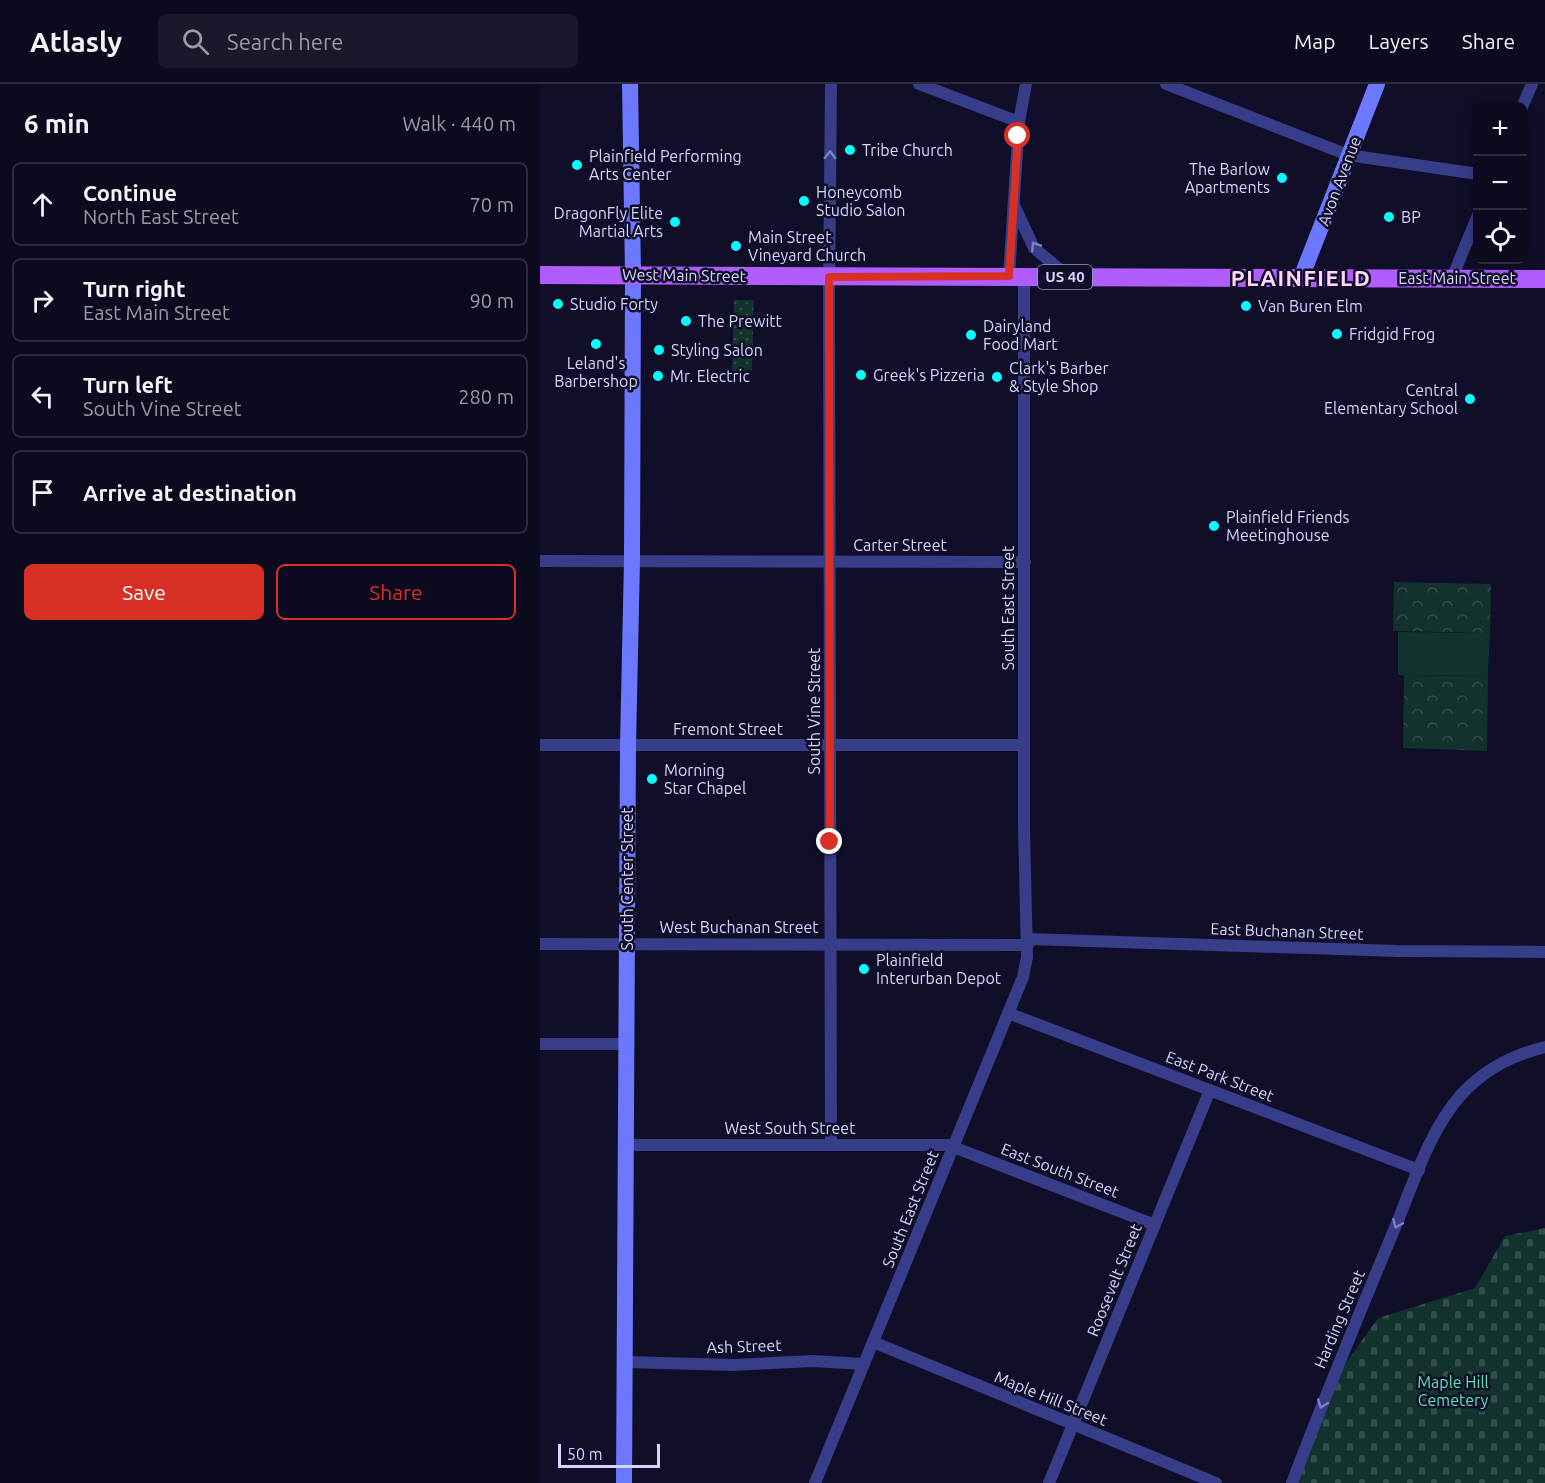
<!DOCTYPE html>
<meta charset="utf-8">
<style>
body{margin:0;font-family:Ubuntu,sans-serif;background:#1a182b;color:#f1f3f6}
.controls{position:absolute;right:18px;top:18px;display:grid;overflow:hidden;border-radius:9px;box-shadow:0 3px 15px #0003}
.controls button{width:54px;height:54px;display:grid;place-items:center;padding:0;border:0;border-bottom:2px solid #2c2b3c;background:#0c0a1e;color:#f1f3f6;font:30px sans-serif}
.scale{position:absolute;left:18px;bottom:15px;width:102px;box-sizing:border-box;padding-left:6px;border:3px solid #d5d5ff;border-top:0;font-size:16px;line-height:21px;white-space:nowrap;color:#d5d5ff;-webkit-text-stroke:4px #100e28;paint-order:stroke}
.stop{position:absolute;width:18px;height:18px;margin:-14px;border:4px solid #d93025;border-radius:50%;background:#fff}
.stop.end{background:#d93025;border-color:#fff;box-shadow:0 2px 6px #0008}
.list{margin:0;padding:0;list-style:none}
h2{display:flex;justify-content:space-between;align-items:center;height:78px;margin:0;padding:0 24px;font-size:26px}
h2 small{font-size:20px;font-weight:400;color:#9a9aa4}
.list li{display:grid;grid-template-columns:39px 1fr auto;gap:18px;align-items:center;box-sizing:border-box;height:84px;margin:0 12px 12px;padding:0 12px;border:2px solid #2c2b3c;border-radius:9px}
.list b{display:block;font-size:22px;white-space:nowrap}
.list p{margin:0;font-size:20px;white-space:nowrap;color:#9a9aa4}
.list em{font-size:20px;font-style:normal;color:#9a9aa4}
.actions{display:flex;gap:12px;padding:18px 24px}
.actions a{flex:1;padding:14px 0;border:2px solid #d93025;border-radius:9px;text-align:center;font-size:21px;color:#d93025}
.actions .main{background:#d93025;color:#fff}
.icon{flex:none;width:33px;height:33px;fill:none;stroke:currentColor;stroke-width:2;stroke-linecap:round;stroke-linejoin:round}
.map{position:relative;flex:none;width:1005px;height:1399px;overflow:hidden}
header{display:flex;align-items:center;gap:36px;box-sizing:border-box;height:84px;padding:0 30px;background:#0c0a1e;border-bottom:2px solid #2c2b3c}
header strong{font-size:28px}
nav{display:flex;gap:33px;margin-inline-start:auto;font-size:21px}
.search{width:420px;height:54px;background:#1a182b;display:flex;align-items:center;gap:15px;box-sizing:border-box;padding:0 21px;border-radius:9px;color:#9a9aa4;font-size:22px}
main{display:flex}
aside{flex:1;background:#0c0a1e}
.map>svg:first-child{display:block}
.grass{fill:url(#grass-dots)}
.cemetery{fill:url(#cemetery-stones)}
.park{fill:url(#park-crowns)}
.garden{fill:#11322d}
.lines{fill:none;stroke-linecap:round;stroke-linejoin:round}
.street{stroke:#373d89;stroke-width:12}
.secondary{stroke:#6c78ff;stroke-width:16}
.primary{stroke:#b15cff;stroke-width:18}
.oneway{stroke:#7e81be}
.route{stroke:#d93025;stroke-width:8}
.poi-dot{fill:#01fffd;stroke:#100e28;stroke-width:2}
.labels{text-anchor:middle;stroke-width:5;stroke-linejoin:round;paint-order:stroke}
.shield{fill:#100e28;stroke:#9a99be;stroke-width:1.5}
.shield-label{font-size:15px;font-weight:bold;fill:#d5d5ff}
.poi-label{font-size:16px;fill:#d5d5ff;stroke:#100e28;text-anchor:start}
.street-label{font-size:16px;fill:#d5d5ff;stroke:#100e28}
.park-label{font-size:16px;fill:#5ae6b4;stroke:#100e28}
.district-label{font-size:22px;font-weight:bold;letter-spacing:1.5px;fill:#ffd7f5;stroke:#100e28}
</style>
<header>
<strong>Atlasly</strong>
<div class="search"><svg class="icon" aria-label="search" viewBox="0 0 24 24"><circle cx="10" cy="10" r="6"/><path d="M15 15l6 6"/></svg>Search here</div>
<nav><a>Map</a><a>Layers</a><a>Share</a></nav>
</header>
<main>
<aside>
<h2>6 min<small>Walk · 440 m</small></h2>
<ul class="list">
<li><svg class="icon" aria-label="ahead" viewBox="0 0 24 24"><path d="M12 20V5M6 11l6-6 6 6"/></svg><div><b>Continue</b><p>North East Street</p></div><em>70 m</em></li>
<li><svg class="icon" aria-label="right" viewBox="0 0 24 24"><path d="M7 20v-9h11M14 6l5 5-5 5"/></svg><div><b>Turn right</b><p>East Main Street</p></div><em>90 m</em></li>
<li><svg class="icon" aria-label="left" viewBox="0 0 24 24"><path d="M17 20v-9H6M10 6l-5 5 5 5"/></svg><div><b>Turn left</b><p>South Vine Street</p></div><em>280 m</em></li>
<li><svg class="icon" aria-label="arrive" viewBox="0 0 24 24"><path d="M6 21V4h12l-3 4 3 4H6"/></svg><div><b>Arrive at destination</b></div></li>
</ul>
<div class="actions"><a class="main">Save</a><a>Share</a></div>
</aside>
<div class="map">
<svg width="1005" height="1399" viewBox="0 0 1005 1399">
<defs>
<pattern id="grass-dots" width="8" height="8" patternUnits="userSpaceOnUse" patternTransform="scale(1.5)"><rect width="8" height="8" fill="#11322d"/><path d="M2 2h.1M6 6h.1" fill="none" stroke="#334f4c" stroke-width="1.8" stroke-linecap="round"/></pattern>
<pattern id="cemetery-stones" width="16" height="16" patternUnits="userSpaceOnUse" patternTransform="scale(1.5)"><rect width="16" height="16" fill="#11322d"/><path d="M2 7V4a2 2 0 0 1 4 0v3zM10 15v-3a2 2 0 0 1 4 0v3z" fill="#334f4c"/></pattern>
<pattern id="park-crowns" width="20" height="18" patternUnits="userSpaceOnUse" patternTransform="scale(1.5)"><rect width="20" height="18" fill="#11322d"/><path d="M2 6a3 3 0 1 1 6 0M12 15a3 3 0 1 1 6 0" fill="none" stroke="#334f4c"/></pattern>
</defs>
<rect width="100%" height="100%" fill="#100e28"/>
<!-- grass -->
<path class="grass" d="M194,216h20l-2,71 -20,1z"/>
<!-- cemetery -->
<path class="cemetery" d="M1005,1144v255h-256l39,-95 50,-70 97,-30 30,-52z"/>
<!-- park -->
<g class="park">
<path d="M854,498l97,2 -1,49 -97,-2z"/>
<path d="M864,591l84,1 -1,75 -84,-3z"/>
</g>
<!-- garden -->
<path class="garden" d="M858,548l92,1 -2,43 -90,-1z"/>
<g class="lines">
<!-- street -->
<g class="street">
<path d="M291,0l-2,213 2,848"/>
<path d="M379,0l100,38"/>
<path d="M626,0l182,71 130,19"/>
<path d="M982,23l10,-23"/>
<path d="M474,121l20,43 35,29"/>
<path d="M469,192l10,-154 7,-38"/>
<path d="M912,194l26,-63"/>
<path d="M0,477l485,1"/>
<path d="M0,661h484"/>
<path d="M488,855l370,12 147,1"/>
<path d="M0,860l488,1"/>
<path d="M468,929l411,157"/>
<path d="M0,960h87"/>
<path d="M87,1061h321l207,80"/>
<path d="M333,1258l343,141"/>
<path d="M85,1278l109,3 79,-4 51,3"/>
<path d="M275,1399l208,-506 4,-20 -3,-129v-551"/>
<path d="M509,1399l161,-393"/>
<path d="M752,1399c32,-85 67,-169 102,-253 19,-45 34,-97 66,-134 23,-26 52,-41 85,-49"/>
</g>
<!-- secondary -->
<g class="secondary">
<path d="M761,194l76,-194"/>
<path d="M84,1399l4,-738 4,-185 1,-286 -3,-190"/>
</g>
<!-- primary -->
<path class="primary" d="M0,191l1005,4"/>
</g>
<!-- one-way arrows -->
<defs><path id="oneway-chevron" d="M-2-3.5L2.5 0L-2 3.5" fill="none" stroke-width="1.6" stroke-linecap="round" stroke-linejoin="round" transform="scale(1.5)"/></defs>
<g class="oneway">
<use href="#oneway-chevron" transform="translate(290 71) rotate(-89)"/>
<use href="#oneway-chevron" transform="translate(495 162) rotate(-124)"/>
<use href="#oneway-chevron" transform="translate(857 1140) rotate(113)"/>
<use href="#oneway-chevron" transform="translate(782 1320) rotate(111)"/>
</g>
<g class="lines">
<!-- route -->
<path class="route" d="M290,758l-1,-565 180,-1 9,-140"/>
</g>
<!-- markers -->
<g class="poi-dot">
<circle cx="310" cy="66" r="6"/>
<circle cx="37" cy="81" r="6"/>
<circle cx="742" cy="94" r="6"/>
<circle cx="264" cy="117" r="6"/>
<circle cx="849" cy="133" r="6"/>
<circle cx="135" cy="138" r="6"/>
<circle cx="196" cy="162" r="6"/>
<circle cx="18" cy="220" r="6"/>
<circle cx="706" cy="222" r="6"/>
<circle cx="146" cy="237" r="6"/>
<circle cx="797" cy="250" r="6"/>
<circle cx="431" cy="251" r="6"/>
<circle cx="56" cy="260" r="6"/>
<circle cx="119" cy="266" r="6"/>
<circle cx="321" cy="291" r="6"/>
<circle cx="118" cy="292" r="6"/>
<circle cx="457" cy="293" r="6"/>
<circle cx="930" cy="315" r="6"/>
<circle cx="674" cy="442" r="6"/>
<circle cx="112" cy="695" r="6"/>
<circle cx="324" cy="885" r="6"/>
</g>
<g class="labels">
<!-- shield labels -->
<rect class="shield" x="498" y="181" width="54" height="24" rx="4.5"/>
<g class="shield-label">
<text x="525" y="198">US 40</text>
</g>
<!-- poi labels -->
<g class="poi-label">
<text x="322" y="72">Tribe Church</text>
<text x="49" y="78">Plainfield Performing<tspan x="49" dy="18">Arts Center</tspan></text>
<text x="730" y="91" text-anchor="end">The Barlow<tspan x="730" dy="18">Apartments</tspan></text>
<text x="276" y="114">Honeycomb<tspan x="276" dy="18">Studio Salon</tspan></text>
<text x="123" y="135" text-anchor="end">DragonFly Elite<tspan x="123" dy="18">Martial Arts</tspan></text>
<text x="861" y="139">BP</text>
<text x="208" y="159">Main Street<tspan x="208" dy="18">Vineyard Church</tspan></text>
<text x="30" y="226">Studio Forty</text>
<text x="718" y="228">Van Buren Elm</text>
<text x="158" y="243">The Prewitt</text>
<text x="443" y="248">Dairyland<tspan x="443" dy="18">Food Mart</tspan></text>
<text x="809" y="256">Fridgid Frog</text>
<text x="131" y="272">Styling Salon</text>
<text x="56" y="285" text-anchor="middle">Leland's<tspan x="56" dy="18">Barbershop</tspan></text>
<text x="469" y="290">Clark's Barber<tspan x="469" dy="18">&amp; Style Shop</tspan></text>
<text x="333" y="297">Greek's Pizzeria</text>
<text x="130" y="298">Mr. Electric</text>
<text x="918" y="312" text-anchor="end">Central<tspan x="918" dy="18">Elementary School</tspan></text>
<text x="686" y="439">Plainfield Friends<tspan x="686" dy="18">Meetinghouse</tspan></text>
<text x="124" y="692">Morning<tspan x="124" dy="18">Star Chapel</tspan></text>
<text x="336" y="882">Plainfield<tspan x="336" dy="18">Interurban Depot</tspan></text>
</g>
<!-- street labels -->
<g class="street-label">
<text transform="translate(799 97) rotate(-69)" y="6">Avon Avenue</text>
<text transform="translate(144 191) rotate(1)" y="6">West Main Street</text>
<text x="917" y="200">East Main Street</text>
<text x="360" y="467">Carter Street</text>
<text transform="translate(468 524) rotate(-90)" y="6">South East Street</text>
<text transform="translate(274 627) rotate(-90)" y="6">South Vine Street</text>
<text x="188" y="651">Fremont Street</text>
<text transform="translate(87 795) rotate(-90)" y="6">South Center Street</text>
<text x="199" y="849">West Buchanan Street</text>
<text transform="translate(747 847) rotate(2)" y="6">East Buchanan Street</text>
<text transform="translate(680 992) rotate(21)" y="6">East Park Street</text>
<text x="250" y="1050">West South Street</text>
<text transform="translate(520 1086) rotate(21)" y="6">East South Street</text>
<text transform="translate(370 1125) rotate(-68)" y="6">South East Street</text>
<text transform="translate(574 1196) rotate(-68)" y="6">Roosevelt Street</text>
<text transform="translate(799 1235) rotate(-67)" y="6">Harding Street</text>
<text transform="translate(204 1262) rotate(-2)" y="6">Ash Street</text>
<text transform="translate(511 1314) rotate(22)" y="6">Maple Hill Street</text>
</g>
<!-- park labels -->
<g class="park-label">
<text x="913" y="1304">Maple Hill<tspan x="913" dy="18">Cemetery</tspan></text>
</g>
<!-- district labels -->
<g class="district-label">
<text x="761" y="202">PLAINFIELD</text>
</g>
</g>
</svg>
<div class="controls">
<button>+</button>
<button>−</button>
<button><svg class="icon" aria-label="locate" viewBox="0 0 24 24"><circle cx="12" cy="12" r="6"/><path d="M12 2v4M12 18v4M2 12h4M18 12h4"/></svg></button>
</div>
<div class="scale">50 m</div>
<div class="stop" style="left:478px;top:52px"></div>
<div class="stop end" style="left:290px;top:758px"></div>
</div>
</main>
